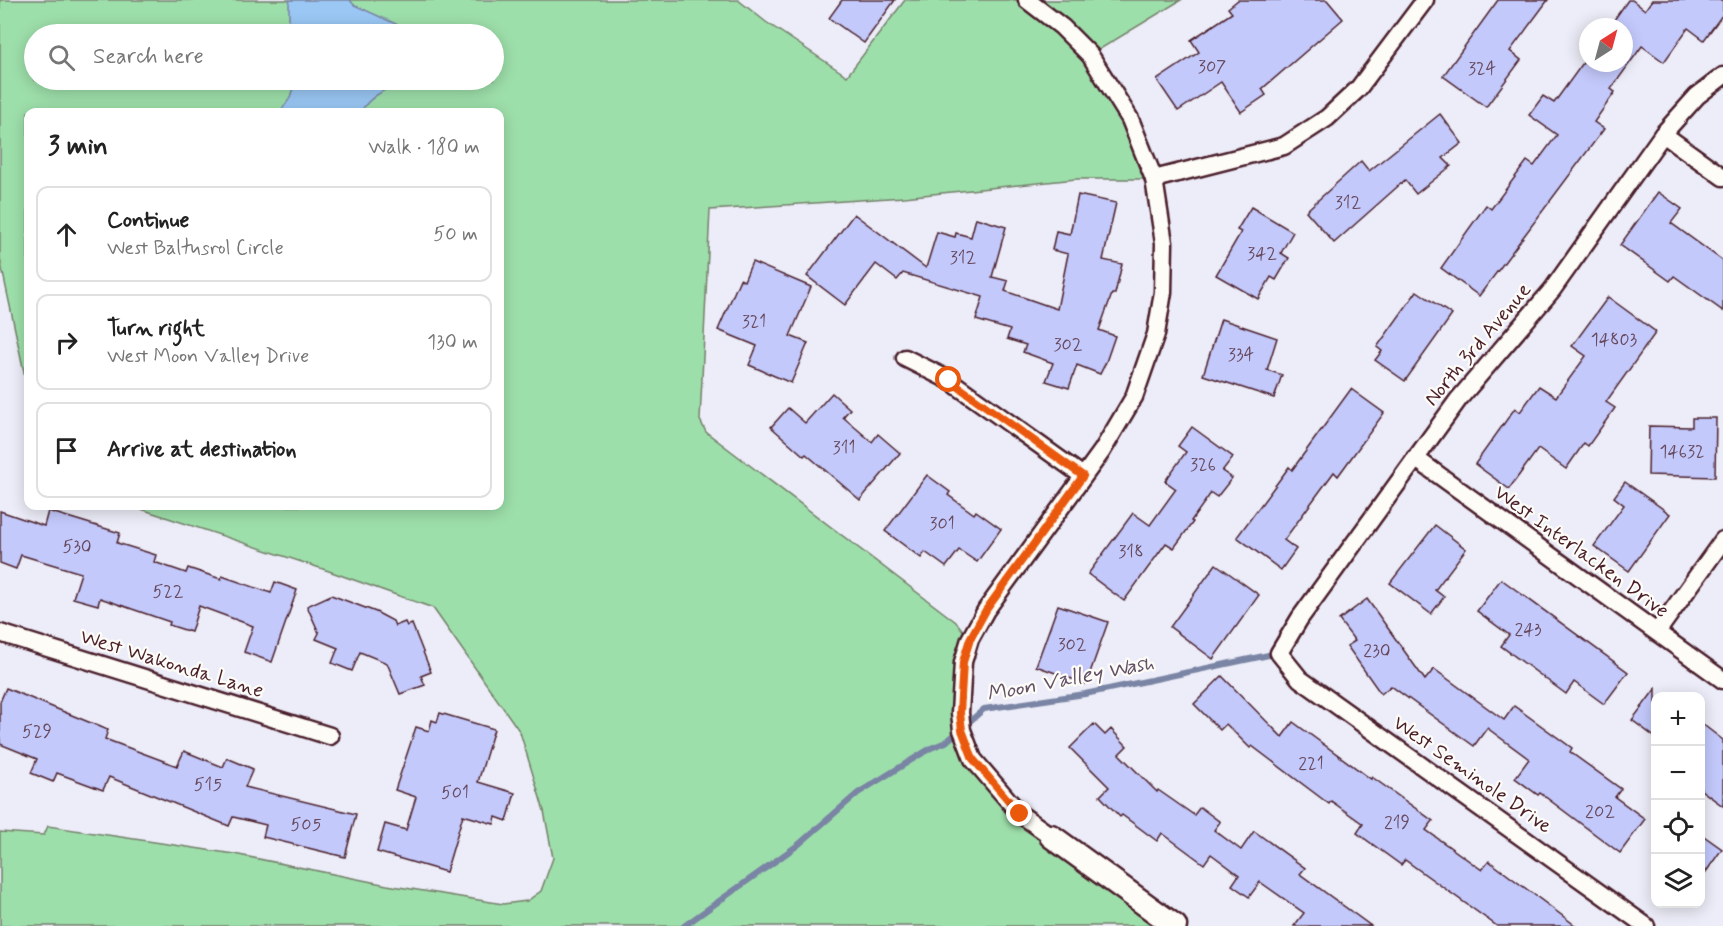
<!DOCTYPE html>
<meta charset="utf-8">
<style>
body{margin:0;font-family:Mynerve,sans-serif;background:#f2f2f2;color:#222}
.controls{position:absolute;right:18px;bottom:18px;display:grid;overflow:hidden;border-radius:12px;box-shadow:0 3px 15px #0003}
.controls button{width:54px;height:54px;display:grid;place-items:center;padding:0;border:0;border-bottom:2px solid #e0e0e0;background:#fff;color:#222;font:30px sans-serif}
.compass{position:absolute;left:1579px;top:18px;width:54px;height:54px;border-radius:50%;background:#fff;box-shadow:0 3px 15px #0003;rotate:36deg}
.stop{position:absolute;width:18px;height:18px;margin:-14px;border:4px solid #ea580c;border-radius:50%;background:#fff}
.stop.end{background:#ea580c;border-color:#fff;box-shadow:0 2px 6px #0008}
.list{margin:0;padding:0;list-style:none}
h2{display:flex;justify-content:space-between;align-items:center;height:78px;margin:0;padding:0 24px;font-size:26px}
h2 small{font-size:20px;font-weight:400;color:#767676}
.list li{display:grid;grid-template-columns:39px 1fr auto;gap:18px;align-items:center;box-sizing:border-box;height:96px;margin:0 12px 12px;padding:0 12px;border:2px solid #e0e0e0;border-radius:12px}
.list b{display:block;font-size:22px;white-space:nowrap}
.list p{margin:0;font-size:20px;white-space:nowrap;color:#767676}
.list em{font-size:20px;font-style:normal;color:#767676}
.icon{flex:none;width:33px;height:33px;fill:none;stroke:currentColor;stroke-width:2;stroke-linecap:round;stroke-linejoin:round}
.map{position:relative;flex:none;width:1723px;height:926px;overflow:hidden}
.search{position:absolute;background:#fff;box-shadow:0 3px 15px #0003;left:24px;top:24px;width:480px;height:66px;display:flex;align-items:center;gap:15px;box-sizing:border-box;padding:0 21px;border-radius:33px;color:#767676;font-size:22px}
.panel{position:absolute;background:#fff;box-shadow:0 3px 15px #0003;left:24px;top:108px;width:480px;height:402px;border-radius:12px}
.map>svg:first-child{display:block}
.green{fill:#9ddfaa;stroke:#747f6a;stroke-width:1.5;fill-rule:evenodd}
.water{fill:#9ac7f4;stroke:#7a84a4;stroke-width:1.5}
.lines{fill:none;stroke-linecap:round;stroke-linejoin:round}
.stream{stroke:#7a84a4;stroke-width:6}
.building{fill:#c3c9fb;stroke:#4a1f2b;stroke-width:1.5}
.street-casing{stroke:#4a1f2b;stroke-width:21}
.secondary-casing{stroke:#4a1f2b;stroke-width:27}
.street{stroke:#fdfcf7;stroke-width:16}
.secondary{stroke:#fdfcf7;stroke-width:22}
.route{stroke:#ea580c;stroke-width:8}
.labels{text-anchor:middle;stroke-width:4.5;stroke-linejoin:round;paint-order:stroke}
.number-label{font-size:18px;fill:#684a5f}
.street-label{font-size:21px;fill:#4a1f2b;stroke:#fdfcf7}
.water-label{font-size:22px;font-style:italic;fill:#625167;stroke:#fdfcf7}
</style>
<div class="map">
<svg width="1723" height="926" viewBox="0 0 1723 926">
<rect width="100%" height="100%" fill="#ecedf8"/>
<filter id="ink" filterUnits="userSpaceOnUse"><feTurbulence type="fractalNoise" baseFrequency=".0167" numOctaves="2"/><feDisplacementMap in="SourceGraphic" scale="12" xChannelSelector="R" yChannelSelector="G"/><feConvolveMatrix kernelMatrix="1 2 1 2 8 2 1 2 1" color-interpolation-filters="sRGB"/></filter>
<g filter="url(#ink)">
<!-- green -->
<path class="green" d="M0,0h738l28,22 81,54 58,-76h276l-91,55 64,124h-78l-172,18 -194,13 -10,210 6,12 250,190 14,17 -8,91 40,65 173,131h-1175v-94l44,3 4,-9 186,28 153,31 116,19 24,-3 14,-10 12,-33 -9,-47 -24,-79 -87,-124 -110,-39 -191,-63h368v-394h-472v279l-28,-132zM34,34h460v46h-460z"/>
<!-- water -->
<g class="water">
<path d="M289,0h61l4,5 44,20 10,9h-119z"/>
<path d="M295,80h108c-15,9 -34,16 -42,32h-81l10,-14z"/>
</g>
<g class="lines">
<!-- stream -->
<path class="stream" d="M684,926l114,-81 60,-52 73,-45 15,-6 38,-33 101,-15 193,-41"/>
</g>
<!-- building -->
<g class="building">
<path d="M842,0h53l-31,43 -35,-25z"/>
<path d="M1238,0h89l16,19 -81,70 4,6 -25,17 -20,-30 -43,29 -21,-31 42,-28 -8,-12 41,-27 -4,-5z"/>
<path d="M1498,0h50l-38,51 11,9 -35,47 -43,-31z"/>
<path d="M1628,0h4l13,10 7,-10h71v14l-19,26 -16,-12 -24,34 -22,-16 -31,43 4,3 -21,30 10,7 -125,167 -38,-28 45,-63 5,4 36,-48 7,5 23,-31 -28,-20 14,-19 11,7 34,-47v7h36v-36h-15z"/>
<path d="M1440,114l22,29 -19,15 8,8 -35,28 -11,-14 -71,63 -28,-32 55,-50 8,10z"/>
<path d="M1658,192l24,17 -11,14 52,38v50l-49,-35 -4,5 -50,-36z"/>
<path d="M1078,195l38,8 -13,57 19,4 -7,30h-3l-13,36 16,6 -9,26 -6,12 -23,-9 -8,23 -23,-7 7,-18 -30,-11 3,-7 -19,-6 3,-9 -34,-10 7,-23 -80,-24 -6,7 -21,-16 -31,41 -38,-29 47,-62 72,54 11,-36 18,5 1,-4 15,4 5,-19 30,9 -14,50 16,4 -3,10 52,18 11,-55 -16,-4 4,-19 14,3z"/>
<path d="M1251,207l42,25 -12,21 8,5 -13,22 -5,-3 -13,22 -42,-24 25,-43 -4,-2z"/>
<path d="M752,262l59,25 -21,49 18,7 -17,40 -42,-18 8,-19 -39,-16 22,-51 4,2z"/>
<path d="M1417,291l35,24 -47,66 -30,-21 7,-9 -5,-4z"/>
<path d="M1608,297l48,35 -50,70 9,6 -27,38 -4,-3 -18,26 -28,-20 -29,40 -34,-25 40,-56 5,4 19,-26 17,11 30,-41 -14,-10z"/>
<path d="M1221,319l56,19 -10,32 15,5 -8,23 -71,-23z"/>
<path d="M1351,389l33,24 -46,63 -4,-4 -50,68 12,9 -15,21 -44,-33 52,-70 3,3z"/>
<path d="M832,393l18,16 -7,8 29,25 6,-8 22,19 -40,47 -54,-46 -2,2 -33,-29 17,-19 17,15z"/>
<path d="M1692,418h24l-1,59 -67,-2 1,-49 43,1z"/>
<path d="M1192,427l41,30 -11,14 10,7 -15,19 -6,-4 -20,28 2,1 -19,26 -8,-5 -42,58 -36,-27 45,-61 17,12 26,-36 -11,-8 21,-29 -8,-6z"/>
<path d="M927,475l23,17 -2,3 26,19 2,-3 25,18 -24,33 -18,-12 -13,17 -21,-15 -4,6 -36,-27z"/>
<path d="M1625,482l45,32 -41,57 -35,-25 30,-41 -10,-8z"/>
<path d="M0,511l44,15 4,-15 72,22 -3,10 39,12 -2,7 32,11 2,-5 33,11 1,-3 49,17 4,-11 22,8 -25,72 -28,-10 9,-26 -54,-20 -8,26 -22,-7 1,-3 -70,-24 -2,7 -25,-7 8,-25 -60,-18 -5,14 -16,-6z"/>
<path d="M1435,525l31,24 -31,41 9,7 -13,17 -41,-31z"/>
<path d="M1216,564l43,31 -46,64 -43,-32z"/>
<path d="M1501,579l127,93 -24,32 -30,-22 -8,12 -65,-48 8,-11 -32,-24z"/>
<path d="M331,595l45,17 17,9 2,5 10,-4 2,4 5,-2 19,48 -10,4 4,9 -25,9 -13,-31 -27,-11 -8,19 -20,-8 6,-15 -22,-9 3,-6 -12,-27z"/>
<path d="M1367,599l58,81 9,-11 70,51 10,-14 58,42 -2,4 51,37 -6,8 30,22 -25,34 -80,-60 -2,2 -23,-17 14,-19 -42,-31 -13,18 -83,-60 -10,8 -34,-48 8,-5 -16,-21z"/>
<path d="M1058,605l50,17 -22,62 -50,-18z"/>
<path d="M1222,676l60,61 11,-15 78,57 1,-2 61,44 -7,9 56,40 7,-9 87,65h-79l-92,-66 -4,5 -44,-32 6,-9 -32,-23 -2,3 -77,-58 -2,2 -24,-24 -6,6 -26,-26z"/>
<path d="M6,688l102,42 -3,9 72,27 7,-15 39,16 4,-9 26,11 -8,18 111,27 -11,43 -82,-20 3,-12 -33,-8 -4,9 -120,-49 -6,13 -46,-17 -4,9 -22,-9 6,-14 -37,-15v-42z"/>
<path d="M1656,688v50l-24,-18z"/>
<path d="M440,713l54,16 -16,53 37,11 -8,28 -11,-4 -2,7 -31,-9 -17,57 -69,-20 8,-28 21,6 10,-33 -21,-7 21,-63 13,4 3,-11 5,2z"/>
<path d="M1701,723l22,17v66l-22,-16z"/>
<path d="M1094,724l11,11 6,-6 16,17 -8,8 38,38 1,-2 36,25 6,-8 20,15 -6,8 27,20 13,-19 51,37 -5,6 71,52h-77l10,-13 -44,-31 -11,15 -17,-12 7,-10 -28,-21 -7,10 -42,-31 -5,8 -35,-26 -2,2 -20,-21 9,-9 -39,-39z"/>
<path d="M1701,834l21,15 -21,30z"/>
</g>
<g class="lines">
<defs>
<g id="street">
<path d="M1027,0l35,27 28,28 40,64 24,60 10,64 -1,49 -7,42 -22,63 -32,54 -116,159 -16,29 -7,23 -3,51 2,17 11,29 47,55 31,22"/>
<path d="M1663,134l60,43"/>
<path d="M1154,179l130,-33 43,-28 31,-29 67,-89"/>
<path d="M905,358l44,22 134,96"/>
<path d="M1415,458l308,222"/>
<path d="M1657,632l66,-92"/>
<path d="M0,633l330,103"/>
<path d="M1646,926l-346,-247 -21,-26 21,-35 158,-218 94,-110 111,-156 34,-38 26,-20"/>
</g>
<path id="secondary" d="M1051,836l124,90"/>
</defs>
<!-- street casing -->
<use href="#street" class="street-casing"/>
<!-- secondary casing -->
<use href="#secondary" class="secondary-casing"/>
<!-- street -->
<use href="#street" class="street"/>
<!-- secondary -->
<use href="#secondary" class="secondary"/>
</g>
</g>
<g class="lines" filter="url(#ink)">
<!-- route -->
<path class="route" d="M949,380l134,96 -97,134 -16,29 -7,23 -3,51 2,17 11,29 47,55"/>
</g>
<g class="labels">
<!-- number labels -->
<g class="number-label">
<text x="1212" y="72">307</text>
<text x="1482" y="74">324</text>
<text x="1348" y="208">312</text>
<text x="1262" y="259">342</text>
<text x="963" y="263">312</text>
<text x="754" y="327">321</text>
<text x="1614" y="345">14803</text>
<text x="1068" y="350">302</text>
<text x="1241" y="360">334</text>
<text x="844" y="453">311</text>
<text x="1682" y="457">14632</text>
<text x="1203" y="470">326</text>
<text x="942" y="529">301</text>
<text x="77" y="552">530</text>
<text x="1131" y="557">318</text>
<text x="168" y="597">522</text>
<text x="1528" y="635">243</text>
<text x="1072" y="650">302</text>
<text x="1377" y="656">230</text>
<text x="37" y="737">529</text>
<text x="1311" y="769">221</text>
<text x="208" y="790">515</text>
<text x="455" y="798">501</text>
<text x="1600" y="817">202</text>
<text x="1397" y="828">219</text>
<text x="306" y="830">505</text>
</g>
<!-- street labels -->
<g class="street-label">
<text transform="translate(1477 344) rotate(-50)" y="7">North 3rd Avenue</text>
<text transform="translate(1582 551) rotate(36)" y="7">West Interlacken Drive</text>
<text transform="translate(172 663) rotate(17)" y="7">West Wakonda Lane</text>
<text transform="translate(1473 774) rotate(35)" y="7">West Seminole Drive</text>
</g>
<!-- water labels -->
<g class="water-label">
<text transform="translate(1070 677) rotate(-11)" y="8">Moon Valley Wash</text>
</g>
</g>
</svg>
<div class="controls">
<button>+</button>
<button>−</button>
<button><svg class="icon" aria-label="locate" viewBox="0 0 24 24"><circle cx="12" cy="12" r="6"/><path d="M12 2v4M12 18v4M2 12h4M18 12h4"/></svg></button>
<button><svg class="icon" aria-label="layers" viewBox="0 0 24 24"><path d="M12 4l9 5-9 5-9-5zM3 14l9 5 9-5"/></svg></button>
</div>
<svg class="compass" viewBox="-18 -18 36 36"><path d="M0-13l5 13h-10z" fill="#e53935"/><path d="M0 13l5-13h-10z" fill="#767676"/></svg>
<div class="stop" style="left:949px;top:380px"></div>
<div class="stop end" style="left:1020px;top:814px"></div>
<div class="search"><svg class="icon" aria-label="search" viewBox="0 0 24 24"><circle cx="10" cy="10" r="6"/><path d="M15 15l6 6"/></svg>Search here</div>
<section class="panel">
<h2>3 min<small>Walk · 180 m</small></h2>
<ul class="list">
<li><svg class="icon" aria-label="ahead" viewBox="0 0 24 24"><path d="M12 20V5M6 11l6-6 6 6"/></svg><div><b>Continue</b><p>West Baltusrol Circle</p></div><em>50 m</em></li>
<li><svg class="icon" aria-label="right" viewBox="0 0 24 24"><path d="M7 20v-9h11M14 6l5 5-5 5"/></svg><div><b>Turn right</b><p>West Moon Valley Drive</p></div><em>130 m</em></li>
<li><svg class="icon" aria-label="arrive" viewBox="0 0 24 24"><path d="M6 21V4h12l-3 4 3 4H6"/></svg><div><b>Arrive at destination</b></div></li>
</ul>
</section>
</div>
